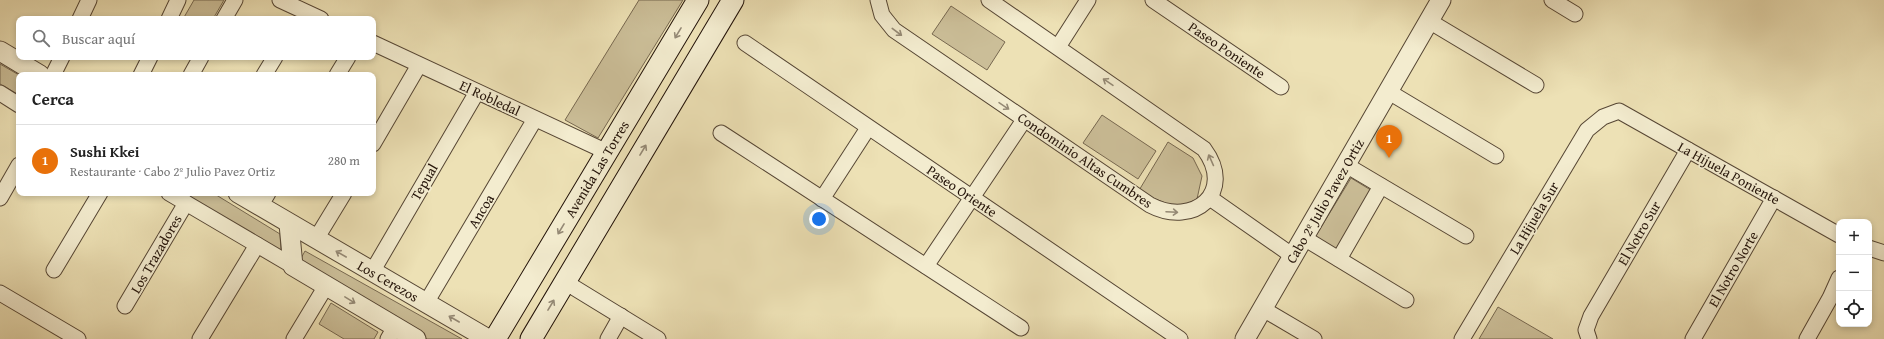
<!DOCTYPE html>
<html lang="es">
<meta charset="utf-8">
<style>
body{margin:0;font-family:"Gentium Book Plus",serif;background:#f6f6f6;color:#222}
.controls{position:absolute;right:12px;bottom:12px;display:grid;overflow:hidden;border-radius:8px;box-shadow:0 2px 6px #0003}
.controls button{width:36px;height:36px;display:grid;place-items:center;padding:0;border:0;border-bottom:1px solid #e0e0e0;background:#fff;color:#222;font:20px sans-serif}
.you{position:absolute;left:819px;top:219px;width:14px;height:14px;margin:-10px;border:3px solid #fff;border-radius:50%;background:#1a73e8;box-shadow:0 0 0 6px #1a73e833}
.badge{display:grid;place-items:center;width:26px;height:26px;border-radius:50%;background:#8f2418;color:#fff;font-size:13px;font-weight:700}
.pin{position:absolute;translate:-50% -33px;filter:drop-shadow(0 1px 2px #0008)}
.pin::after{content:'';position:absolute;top:21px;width:14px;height:12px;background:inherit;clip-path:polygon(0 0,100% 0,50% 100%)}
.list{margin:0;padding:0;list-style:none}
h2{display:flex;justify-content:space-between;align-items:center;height:52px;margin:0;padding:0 16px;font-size:17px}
h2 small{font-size:13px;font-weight:400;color:#767676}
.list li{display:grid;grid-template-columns:26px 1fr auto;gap:12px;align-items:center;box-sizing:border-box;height:72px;padding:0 16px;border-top:1px solid #e0e0e0}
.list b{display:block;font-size:15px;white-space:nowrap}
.list p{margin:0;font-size:13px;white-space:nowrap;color:#767676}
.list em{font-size:13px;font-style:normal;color:#767676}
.icon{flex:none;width:22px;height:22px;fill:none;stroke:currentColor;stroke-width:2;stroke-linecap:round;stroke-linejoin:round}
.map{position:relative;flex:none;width:1884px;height:339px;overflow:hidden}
.search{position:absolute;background:#fff;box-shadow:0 2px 6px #0003;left:16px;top:16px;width:360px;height:44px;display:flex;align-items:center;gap:10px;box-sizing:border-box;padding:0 14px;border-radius:8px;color:#767676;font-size:15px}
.panel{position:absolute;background:#fff;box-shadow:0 2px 6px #0003;left:16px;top:72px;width:360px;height:124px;border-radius:8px}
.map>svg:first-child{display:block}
.green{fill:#cbbe98;stroke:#776850}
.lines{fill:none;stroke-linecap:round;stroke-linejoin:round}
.minor-casing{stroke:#564634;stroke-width:17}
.tertiary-casing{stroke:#564634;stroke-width:21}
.secondary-casing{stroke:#231309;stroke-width:23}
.minor{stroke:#f3eccf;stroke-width:15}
.tertiary{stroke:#f3eccf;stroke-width:19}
.secondary{stroke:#f3eccf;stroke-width:21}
.oneway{stroke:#958a76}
.labels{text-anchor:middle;stroke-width:3.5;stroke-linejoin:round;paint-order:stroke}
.street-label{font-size:14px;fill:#231309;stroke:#f3eccf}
</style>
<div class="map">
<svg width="1884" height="339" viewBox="0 0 1884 339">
<rect width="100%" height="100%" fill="#ede1b5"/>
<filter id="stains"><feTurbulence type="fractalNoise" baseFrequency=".005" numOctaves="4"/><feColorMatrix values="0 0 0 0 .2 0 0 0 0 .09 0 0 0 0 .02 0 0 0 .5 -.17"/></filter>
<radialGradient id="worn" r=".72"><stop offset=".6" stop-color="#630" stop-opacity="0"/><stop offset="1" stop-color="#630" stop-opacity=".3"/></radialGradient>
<!-- green -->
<g class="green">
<path d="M194,0h30l-11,19h-30z"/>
<path d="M639,0h44l-85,138 -33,-18z"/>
<path d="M951,6l54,36 -18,28 -55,-36z"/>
<path d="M0,64l19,11v20l-19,-11z"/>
<path d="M1102,115l54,36 -18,28 -55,-36z"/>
<path d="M1168,142l25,16 9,18 -5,23 -19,9 -40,-16z"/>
<path d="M1351,178l23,14 -37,58 -22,-13z"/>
<path d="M181,193h32l67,41 1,17z"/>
<path d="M305,251l157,88h-35l-128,-77z"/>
<path d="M331,303l47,29 -4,7h-30l-25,-15z"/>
<path d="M1498,307l55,32h-74z"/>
</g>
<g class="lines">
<defs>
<g id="minor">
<path d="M280,0l41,19"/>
<path d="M878,0l4,15 12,15 256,175c44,23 86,-13 54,-56l-215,-149"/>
<path d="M1153,0l128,87"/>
<path d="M1552,0l23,14"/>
<path d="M80,19l9,-19"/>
<path d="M169,19l9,-19"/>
<path d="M224,19l11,-19"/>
<path d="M1429,21l107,64"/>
<path d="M373,43l234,109"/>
<path d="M745,43l435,296"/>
<path d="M1058,47l30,-47"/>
<path d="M53,75l9,-18"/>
<path d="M141,75l9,-18"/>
<path d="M191,75l10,-18"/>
<path d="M264,75l11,-18"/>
<path d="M337,75l11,-18"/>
<path d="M1389,92l107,64"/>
<path d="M0,93l19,12"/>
<path d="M721,133l300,195"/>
<path d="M373,144l46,-79"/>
<path d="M1346,165l120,71"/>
<path d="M169,193l124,73"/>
<path d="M0,198l19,-33"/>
<path d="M1210,198l83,58"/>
<path d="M822,199l46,-71"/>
<path d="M260,206l8,-13"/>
<path d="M1304,238l102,62"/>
<path d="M316,239l28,-46"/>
<path d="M1869,248l15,5"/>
<path d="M1339,259l42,-73"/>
<path d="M926,266l98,-146"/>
<path d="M54,270l46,-77"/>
<path d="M372,272l105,-180"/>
<path d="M565,282l93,57"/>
<path d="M0,293l78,46"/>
<path d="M426,303l109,-184"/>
<path d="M125,306l61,-103"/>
<path d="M1263,309l51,30"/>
<path d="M200,339l57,-94"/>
<path d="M294,339l32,-53"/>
<path d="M388,339l7,-12"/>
<path d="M608,339l13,-23"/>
<path d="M1462,339l125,-209 16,-13 16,-6 220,124"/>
<path d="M1589,339l-3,-9 5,-14 97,-166"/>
<path d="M1693,339l81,-141"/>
<path d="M1807,339l23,-41 9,-20"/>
</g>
<g id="tertiary">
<path d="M0,51l40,24"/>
<path d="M238,193l250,146"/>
<path d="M289,224l4,42 123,73"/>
<path d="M1245,339l196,-339"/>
</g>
<g id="secondary">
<path d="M495,339l203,-339"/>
<path d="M531,339l202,-339"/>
</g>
</defs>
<!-- minor casing -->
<use href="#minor" class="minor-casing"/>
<!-- tertiary casing -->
<use href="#tertiary" class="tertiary-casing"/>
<!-- secondary casing -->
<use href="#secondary" class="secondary-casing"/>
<!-- minor -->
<use href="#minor" class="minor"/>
<!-- tertiary -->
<use href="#tertiary" class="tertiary"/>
<!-- secondary -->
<use href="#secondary" class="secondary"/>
</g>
<!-- one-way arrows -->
<defs><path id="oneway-shaft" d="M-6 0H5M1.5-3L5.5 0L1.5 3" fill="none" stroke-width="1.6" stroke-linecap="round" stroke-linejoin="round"/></defs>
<g class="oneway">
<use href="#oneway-shaft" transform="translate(897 32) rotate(37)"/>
<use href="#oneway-shaft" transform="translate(678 33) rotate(121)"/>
<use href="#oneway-shaft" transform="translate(1108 82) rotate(-146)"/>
<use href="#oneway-shaft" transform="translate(1004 106) rotate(34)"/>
<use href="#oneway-shaft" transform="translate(643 150) rotate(-59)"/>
<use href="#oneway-shaft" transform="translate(1211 160) rotate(-114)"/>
<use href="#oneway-shaft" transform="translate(1172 212) rotate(3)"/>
<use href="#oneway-shaft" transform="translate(561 229) rotate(121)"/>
<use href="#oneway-shaft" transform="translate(341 254) rotate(-150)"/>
<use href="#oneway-shaft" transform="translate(350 300) rotate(31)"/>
<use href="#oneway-shaft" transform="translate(551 305) rotate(-59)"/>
<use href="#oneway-shaft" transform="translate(454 319) rotate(-150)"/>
</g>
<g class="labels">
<!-- street labels -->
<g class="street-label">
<text transform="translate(1227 50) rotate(34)" y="5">Paseo Poniente</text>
<text transform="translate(490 98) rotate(25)" y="5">El Robledal</text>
<text transform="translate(1085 160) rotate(34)" y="5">Condominio Altas Cumbres</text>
<text transform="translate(597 169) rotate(-59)" y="5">Avenida Las Torres</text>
<text transform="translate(1729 173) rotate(29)" y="5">La Hijuela Poniente</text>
<text transform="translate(424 182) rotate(-60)" y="5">Tepual</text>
<text transform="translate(962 191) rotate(34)" y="5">Paseo Oriente</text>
<text transform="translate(1325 201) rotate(-60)" y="5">Cabo 2º Julio Pavez Ortiz</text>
<text transform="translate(481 211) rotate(-59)" y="5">Ancoa</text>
<text transform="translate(1534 218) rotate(-59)" y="5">La Hijuela Sur</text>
<text transform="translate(1639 233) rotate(-60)" y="5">El Notro Sur</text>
<text transform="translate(156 254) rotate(-60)" y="5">Los Trazadores</text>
<text transform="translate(1733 269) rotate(-60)" y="5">El Notro Norte</text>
<text transform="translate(388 281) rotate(30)" y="5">Los Cerezos</text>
</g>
</g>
<rect width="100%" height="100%" filter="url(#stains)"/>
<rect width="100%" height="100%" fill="url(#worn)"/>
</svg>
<div class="controls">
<button>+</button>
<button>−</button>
<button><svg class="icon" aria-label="locate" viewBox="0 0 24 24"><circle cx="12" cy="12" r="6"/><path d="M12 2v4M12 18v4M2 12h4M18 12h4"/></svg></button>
</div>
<div class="you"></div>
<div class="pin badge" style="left:1389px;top:158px;background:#e8710a">1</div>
<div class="search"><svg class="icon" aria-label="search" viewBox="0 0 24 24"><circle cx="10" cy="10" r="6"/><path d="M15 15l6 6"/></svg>Buscar aquí</div>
<section class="panel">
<h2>Cerca<small></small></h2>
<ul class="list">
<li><span class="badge" style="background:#e8710a">1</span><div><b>Sushi Kkei</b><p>Restaurante · Cabo 2º Julio Pavez Ortiz</p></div><em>280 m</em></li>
</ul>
</section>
</div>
